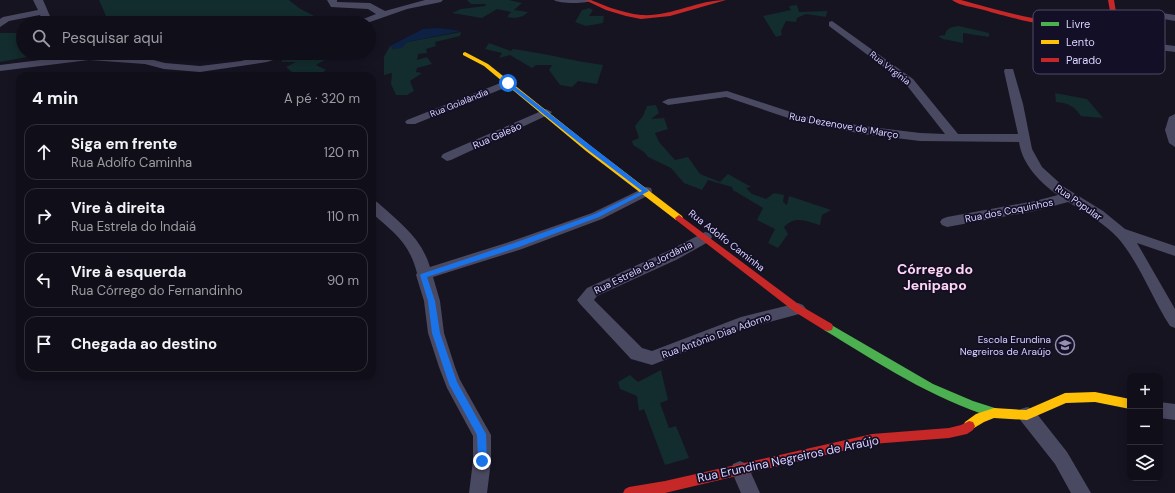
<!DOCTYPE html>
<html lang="pt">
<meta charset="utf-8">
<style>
body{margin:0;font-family:"DM Sans",sans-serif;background:#191822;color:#f1f3f6}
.controls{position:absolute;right:12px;bottom:12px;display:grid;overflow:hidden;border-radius:8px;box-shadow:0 2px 10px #0003}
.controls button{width:36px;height:36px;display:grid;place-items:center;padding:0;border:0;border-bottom:1px solid #302f38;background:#100f19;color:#f1f3f6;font:20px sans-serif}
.stop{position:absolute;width:12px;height:12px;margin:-9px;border:3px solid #1a73e8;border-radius:50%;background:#fff}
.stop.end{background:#1a73e8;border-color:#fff;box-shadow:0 1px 4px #0008}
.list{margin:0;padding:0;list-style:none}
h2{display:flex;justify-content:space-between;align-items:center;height:52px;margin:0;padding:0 16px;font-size:17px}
h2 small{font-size:13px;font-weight:400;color:#9c9ca2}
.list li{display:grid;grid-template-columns:26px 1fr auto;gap:12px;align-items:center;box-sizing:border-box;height:56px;margin:0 8px 8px;padding:0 8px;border:1px solid #302f38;border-radius:12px}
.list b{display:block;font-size:15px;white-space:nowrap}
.list p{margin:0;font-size:13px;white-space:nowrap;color:#9c9ca2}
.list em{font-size:13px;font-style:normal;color:#9c9ca2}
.icon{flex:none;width:22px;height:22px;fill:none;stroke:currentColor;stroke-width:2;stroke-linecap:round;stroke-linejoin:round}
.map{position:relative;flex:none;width:1175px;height:493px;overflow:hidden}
.search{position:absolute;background:#100f19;box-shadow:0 2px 10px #0003;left:16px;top:16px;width:360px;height:44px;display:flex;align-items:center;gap:10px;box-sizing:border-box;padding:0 14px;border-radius:22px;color:#9c9ca2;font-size:15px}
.panel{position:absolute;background:#100f19;box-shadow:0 2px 10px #0003;left:16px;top:72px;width:360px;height:308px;border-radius:12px}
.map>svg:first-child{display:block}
.green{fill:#132c2d}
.water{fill:#0d2144}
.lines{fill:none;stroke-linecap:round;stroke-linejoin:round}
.street{fill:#4a4962;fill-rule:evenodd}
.fast{fill:#4caf50;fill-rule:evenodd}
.slow{fill:#ffc107;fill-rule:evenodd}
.jam{fill:#c62828;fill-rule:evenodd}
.route{fill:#1a73e8}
.labels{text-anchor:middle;stroke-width:3.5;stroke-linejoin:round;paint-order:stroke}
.far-street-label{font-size:9px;fill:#d9d4ff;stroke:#130f26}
.street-label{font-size:10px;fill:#d9d4ff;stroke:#130f26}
.poi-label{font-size:10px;fill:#d9d4ff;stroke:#130f26;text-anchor:end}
.near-street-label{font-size:12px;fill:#d9d4ff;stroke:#130f26}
.district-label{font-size:14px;font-weight:bold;fill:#ffd6f0;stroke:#130f26}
.key{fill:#130f26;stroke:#4e4a67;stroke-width:1}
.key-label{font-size:11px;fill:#d9d4ff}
</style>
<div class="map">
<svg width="1175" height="493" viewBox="0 0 1175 493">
<rect width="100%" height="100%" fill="#161421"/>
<!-- green -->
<g class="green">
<path d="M99,0h190l10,8 19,10 -6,5h-203z"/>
<path d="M467,0h42l13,3 -8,7 14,2c-7,7 -13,6 -21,5l4,-5 -14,-3 -15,9 -30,-5 9,-4 24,-3 1,-2h-15z"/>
<path d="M797,5l2,7 28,-1 -1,6 -20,-3 -9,4 -1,4 -10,-1 -5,10 1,4 -6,2 -13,-21 28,-6 -2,-4z"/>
<path d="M589,8l4,2 -4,6h15l-1,7 -17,3 -11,-4 7,-12z"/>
<path d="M959,26l30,7v4l-26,-4v10l-20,-4 -5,-3 7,-1c2,-8 7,-8 14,-9z"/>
<path d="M461,32l-1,4 -25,6 1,4 -10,3 1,4 -9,1 -1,6 10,-3 5,7 -15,4 -1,4 6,1 -12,8 4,10 -7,4h-11l-5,-11 1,-11 -8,2v-18l6,-11 4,3 13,-7z"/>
<path d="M0,33h23v20h25l-48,9z"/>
<path d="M489,43l22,8 2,-2c31,4 60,12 90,16l-6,19 -19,-3 -6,6 -12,-2 -11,-15 3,-5h-16l-4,3 -22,-13 -11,3 3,-5 -17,-4z"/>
<path d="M291,53h67l-6,6h-10l-10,-3 -16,9 10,5 -8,6h-14v-3h-11l-7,-6 10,-5h-14v-5z"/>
<path d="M1055,93l32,6 16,19 -22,-2c-7,-10 -12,-13 -25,-14z"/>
<path d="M656,105l3,8 -8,6 13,-1 4,11 -13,4 4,9 16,18 13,-3 12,17 20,8 8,-8 23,13 -5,1 6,6 14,5 8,-6 10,2 -1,7 4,3 2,-9 42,14 -9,5 -2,10c-15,-4 -24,-10 -36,2l4,7 -10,14 -10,-5 7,-14 -18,-9 6,-12 -30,-18 -1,-3 -24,-7 -6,10 -18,-7 -13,-15 -23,-11 -4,-5 -11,-7 -1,-4 7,-3 -4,-12 8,-10 4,-10z"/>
<path d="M661,370l7,30 -8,3 9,25 7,-2 13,32 -24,7 -21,-56 -5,2 -2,-15 -17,-7 -2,-7 12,-7 8,7z"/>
</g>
<!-- water -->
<path class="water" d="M438,28l23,3 -54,11 -5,6 -8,1 -4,-3 33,-17z"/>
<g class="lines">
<!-- street -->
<g class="street">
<path d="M33,0h10l10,23h-10l-3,-8 -31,6 -9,6v-8l3,-2 35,-7z"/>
<path d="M327,0h10v2l33,1 15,8 40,-11h18l-2,2 -34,7 -40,14h-14l23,-9 -8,-5 -37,-2z"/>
<path d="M554,0h39c-5,4 -34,4 -39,0z"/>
<path d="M1149,11l26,4v6l-22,-4c-1,14 -12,18 -23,23l45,6v6c-27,-4 -122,-13 -139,-31l5,-3 35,13 42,8 22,-11 3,-5 1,-9z"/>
<path d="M832,21l81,58 45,55h60l-14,-63 1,-2h8l10,35 9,45 10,18 22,20 39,24 22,18 50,17v10l-38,-13 38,66v19l-5,-2c-18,-28 -30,-62 -52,-88 -14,-15 -33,-26 -50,-36l-33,9 -88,16 -5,-2 -2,-3 2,-3 5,-2 88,-16 23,-6c-18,-12 -36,-31 -39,-53l-99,-1 -57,-7 -66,-13 -71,-24 -58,8 -6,-3 6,-3 59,-8 76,25 60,10 57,7 25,1 -40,-51 -76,-57v-4z"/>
<path d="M274,53h15l-1,2 -21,7 -67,10 -36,-3 -19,-5 -56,-4 -89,11v-6l89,-11 57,4 19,5 35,3 41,-5z"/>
<path d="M508,80l5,3 -1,2 -97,39h-8l-2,-2 2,-2z"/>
<path d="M546,109l6,3 -2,2 -99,46 -4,1 -6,-4 2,-3z"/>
<path d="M1175,114v33l-6,-4 -4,-13 4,-13z"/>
<path d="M646,187l5,1 1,3 -1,3 -49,25 -80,30 -89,28 7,24 4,32 11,34 5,13 31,55v26l-4,32h-18l4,-32v-25l-26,-48 -8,-21 -11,-34 -4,-32 -8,-26 1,-2c-8,-31 -23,-40 -45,-60v-13l5,2c22,20 44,35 53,65l82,-26 80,-28z"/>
<path d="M705,232l5,1 2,4 -2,4 -32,18 -81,37 -3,4 48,48 10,3 89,-34 57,-14 5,2 3,4 -3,4 -60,16 -91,36 -21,-6 -51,-55 -3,-4 10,-12 81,-37z"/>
<path d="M1160,402l15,2v16l-15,-2z"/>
<path d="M1027,407l6,2 34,43 24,41h-20l-16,-29 -34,-43 -3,-6 3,-6z"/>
<path d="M740,461l7,3 13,29h-19l-10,-23 2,-6z"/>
</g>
<!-- fast -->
<path class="fast" d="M828,323l105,61 40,17 25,8 2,4 -2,4 -4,1c-63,-20 -114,-54 -170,-88l-1,-3 1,-3z"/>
<!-- slow -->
<g class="slow">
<path d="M465,52l23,12 104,83 90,69 1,2 -1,2h-6l-90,-69 -102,-85 -21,-11v-2z"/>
<path d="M1095,392l35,7v10l-35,-7 -29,1 -39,17 -33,-2 -10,4 -15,9 -4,-1 -2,-4 2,-4 11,-8 18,-6 32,2 39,-17z"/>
</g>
<!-- jam -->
<g class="jam">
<path d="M585,0c10,0 17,5 26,8 10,3 20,6 30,7 30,2 56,-15 85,-15l-56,16 -29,3 -15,-3 -20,-6z"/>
<path d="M952,0h9c33,9 107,32 139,19 4,-1 7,-5 10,-8l-2,-11h6l2,12c-3,3 -7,8 -12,10 -29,13 -90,-3 -120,-12 -10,-3 -24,-4 -32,-10z"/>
<path d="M679,215l122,91 31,18 1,3 -1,3 -4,1 -4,-1 -29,-18 -119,-92 -1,-2z"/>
<path d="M969,421l4,1 2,4 -2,4 -6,4 -18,4 -77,6 -207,49h-42l2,-4 4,-2 36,-6 207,-47 77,-6 12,-3z"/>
</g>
</g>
<!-- route -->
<path class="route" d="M506,82h3l140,109 -50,26 -80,30 -92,30 8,24 5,32 17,49 29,52 1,27 -5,4 -4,-4 -1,-26 -28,-51 -17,-51 -4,-32 -8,-26 1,-1 93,-31 81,-29 47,-23 -54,-41 -82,-66z"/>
<!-- icons -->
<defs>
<symbol id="school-ring" viewBox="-11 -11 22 22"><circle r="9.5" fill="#130f26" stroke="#9591b1" stroke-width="1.5"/><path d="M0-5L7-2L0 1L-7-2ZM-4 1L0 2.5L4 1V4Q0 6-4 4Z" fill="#9591b1"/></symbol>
</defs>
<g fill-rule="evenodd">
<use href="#school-ring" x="1054" y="334" width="22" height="22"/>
</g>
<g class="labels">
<!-- far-street labels -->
<g class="far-street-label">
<text transform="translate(890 68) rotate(38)" y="3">Rua Virgínia</text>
<text transform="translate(459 103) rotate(-22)" y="3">Rua Goialândia</text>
</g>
<!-- street labels -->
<g class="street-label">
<text transform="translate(844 125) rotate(10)" y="4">Rua Dezenove de Março</text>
<text transform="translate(497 135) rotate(-24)" y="4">Rua Galeão</text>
<text transform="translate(1079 202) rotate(35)" y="4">Rua Popular</text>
<text transform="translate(1009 210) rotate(-11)" y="4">Rua dos Coquinhos</text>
<text transform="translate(727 240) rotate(38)" y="4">Rua Adolfo Caminha</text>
<text transform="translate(643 267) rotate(-26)" y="4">Rua Estrela da Jordânia</text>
<text transform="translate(716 335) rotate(-20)" y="4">Rua Antônio Dias Adorno</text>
</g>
<!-- poi labels -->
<g class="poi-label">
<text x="1051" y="343">Escola Erundina<tspan x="1051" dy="12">Negreiros de Araújo</tspan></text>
</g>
<!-- near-street labels -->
<g class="near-street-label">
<text transform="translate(788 459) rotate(-12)" y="4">Rua Erundina Negreiros de Araújo</text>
</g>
<!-- district labels -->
<g class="district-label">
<text x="935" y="274">Córrego do<tspan x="935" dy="16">Jenipapo</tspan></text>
</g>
</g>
<!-- legend -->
<rect x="1033" y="10" width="132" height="64" rx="6" class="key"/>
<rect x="1041" y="22" width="18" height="4" fill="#4caf50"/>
<rect x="1041" y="40" width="18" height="4" fill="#ffc107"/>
<rect x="1041" y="58" width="18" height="4" fill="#c62828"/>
<g class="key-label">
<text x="1066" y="28">Livre</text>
<text x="1066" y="46">Lento</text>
<text x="1066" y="64">Parado</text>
</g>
</svg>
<div class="controls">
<button>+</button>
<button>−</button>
<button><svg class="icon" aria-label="layers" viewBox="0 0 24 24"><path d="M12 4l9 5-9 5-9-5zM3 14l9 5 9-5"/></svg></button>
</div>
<div class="stop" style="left:508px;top:83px"></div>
<div class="stop end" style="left:482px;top:461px"></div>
<div class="search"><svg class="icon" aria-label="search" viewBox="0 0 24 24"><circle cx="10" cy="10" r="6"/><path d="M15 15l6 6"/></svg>Pesquisar aqui</div>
<section class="panel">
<h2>4 min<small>A pé · 320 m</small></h2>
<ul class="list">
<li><svg class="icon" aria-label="ahead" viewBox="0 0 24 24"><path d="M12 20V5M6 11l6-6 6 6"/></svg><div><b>Siga em frente</b><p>Rua Adolfo Caminha</p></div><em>120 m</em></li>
<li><svg class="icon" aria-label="right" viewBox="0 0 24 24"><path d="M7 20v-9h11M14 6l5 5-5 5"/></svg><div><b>Vire à direita</b><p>Rua Estrela do Indaiá</p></div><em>110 m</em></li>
<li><svg class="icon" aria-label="left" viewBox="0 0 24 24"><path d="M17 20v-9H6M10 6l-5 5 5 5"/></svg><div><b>Vire à esquerda</b><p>Rua Córrego do Fernandinho</p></div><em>90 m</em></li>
<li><svg class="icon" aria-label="arrive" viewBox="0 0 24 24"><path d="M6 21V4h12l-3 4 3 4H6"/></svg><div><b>Chegada ao destino</b></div></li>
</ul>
</section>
</div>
